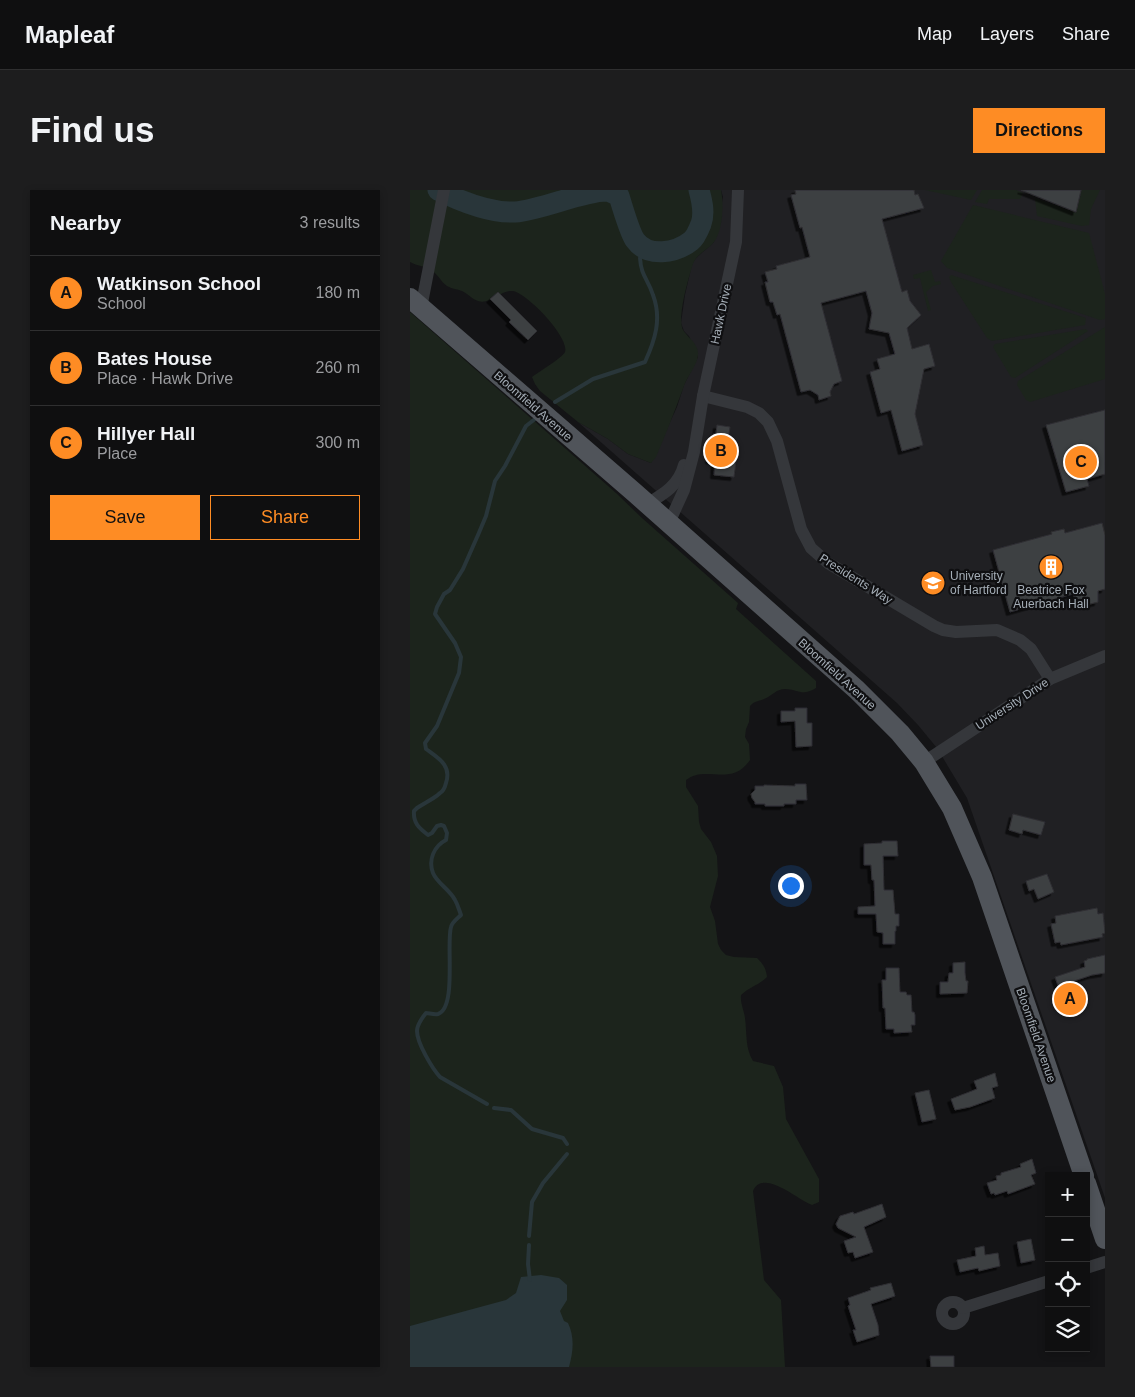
<!DOCTYPE html>
<meta charset="utf-8">
<style>
body{margin:0;font-family:Arial,sans-serif;background:#1d1d1e;color:#f1f3f6}
.controls{position:absolute;right:15px;bottom:15px;display:grid;overflow:hidden;border-radius:0px;box-shadow:0 2px 8px #0003}
.controls button{width:45px;height:45px;display:grid;place-items:center;padding:0;border:0;border-bottom:1px solid #2f2f30;background:#0f0f10;color:#f1f3f6;font:25px sans-serif}
.you{position:absolute;left:380px;top:695px;width:18px;height:18px;margin:-12px;border:4px solid #fff;border-radius:50%;background:#1a73e8;box-shadow:0 0 0 8px #1a73e833}
.badge{display:grid;place-items:center;width:32px;height:32px;border-radius:50%;background:#fe8c24;color:#111;font-size:16px;font-weight:700}
.pin{position:absolute;translate:-50% -50%;border:2px solid #fff;box-shadow:0 1px 5px #0006}
.list{margin:0;padding:0;list-style:none}
h2{display:flex;justify-content:space-between;align-items:center;height:65px;margin:0;padding:0 20px;font-size:21px}
h2 small{font-size:16px;font-weight:400;color:#9b9c9f}
.list li{display:grid;grid-template-columns:32px 1fr auto;gap:15px;align-items:center;box-sizing:border-box;height:75px;padding:0 20px;border-top:1px solid #2f2f30}
.list b{display:block;font-size:19px;white-space:nowrap}
.list p{margin:0;font-size:16px;white-space:nowrap;color:#9b9c9f}
.list em{font-size:16px;font-style:normal;color:#9b9c9f}
.actions{display:flex;gap:10px;padding:15px 20px}
.actions a{flex:1;padding:11px 0;border:1px solid #fe8c24;border-radius:0px;text-align:center;font-size:18px;color:#fe8c24}
.actions .main{background:#fe8c24;color:#111}
.icon{flex:none;width:28px;height:28px;fill:none;stroke:currentColor;stroke-width:2;stroke-linecap:round;stroke-linejoin:round}
.map{position:relative;flex:none;width:695px;height:1177px;overflow:hidden;border-radius:0px}
header{display:flex;align-items:center;gap:30px;box-sizing:border-box;height:70px;padding:0 25px;background:#0f0f10;border-bottom:1px solid #2f2f30}
header strong{font-size:24px}
nav{display:flex;gap:28px;margin-inline-start:auto;font-size:18px}
.intro{display:flex;align-items:center;justify-content:space-between;box-sizing:border-box;height:120px;padding:0 30px}
h1{margin:0;font-size:35px}
.button{padding:12px 22px;border-radius:0px;background:#fe8c24;color:#111;font-size:18px;font-weight:700}
main{display:flex;gap:30px;padding:0 30px}
aside{flex:1;background:#0f0f10;border-radius:0px;box-shadow:0 2px 8px #0003}
.map>svg:first-child{display:block}
.built{fill:#202023}
.green{fill:#1c241c}
.water{fill:#29363a}
.lines{fill:none;stroke-linecap:round;stroke-linejoin:round}
.stream{stroke:#29363a;stroke-width:4}
.river{stroke:#29363a;stroke-width:21}
.building{fill:#3e3f43;stroke:#2e2e32;filter:url(#shadow)}
.street{stroke:#35373b;stroke-width:12}
.primary{stroke:#50545a;stroke-width:20}
.labels{text-anchor:middle;stroke-width:4.5;stroke-linejoin:round;paint-order:stroke}
.street-label{font-size:12px;fill:#a5aeb7;stroke:#0f0f11}
.poi-label{font-size:12px;fill:#a5aeb7;stroke:#0f0f11;text-anchor:start}
</style>
<header>
<strong>Mapleaf</strong>
<nav><a>Map</a><a>Layers</a><a>Share</a></nav>
</header>
<div class="intro"><h1>Find us</h1><a class="button">Directions</a></div>
<main>
<aside>
<h2>Nearby<small>3 results</small></h2>
<ul class="list">
<li><span class="badge">A</span><div><b>Watkinson School</b><p>School</p></div><em>180 m</em></li>
<li><span class="badge">B</span><div><b>Bates House</b><p>Place · Hawk Drive</p></div><em>260 m</em></li>
<li><span class="badge">C</span><div><b>Hillyer Hall</b><p>Place</p></div><em>300 m</em></li>
</ul>
<div class="actions"><a class="main">Save</a><a>Share</a></div>
</aside>
<div class="map">
<svg width="695" height="1177" viewBox="0 0 695 1177">
<defs>
<filter id="shadow"><feDropShadow dx="-3.5" dy="3.5" stdDeviation="0" flood-color="#0009"/></filter>
</defs>
<rect width="100%" height="100%" fill="#141416"/>
<!-- built -->
<path class="built" d="M311,0h384v1008l-138,-400 -30,-50 -19,-23 -21,-22 -319,-281 30,17 20,15 23,9 26,-56 7,-22 14,-28 -9,-21 -5,-5 -3,-8 4,-28 7,-31 4,-6 18,-16 9,-45z"/>
<!-- green -->
<g class="green">
<path d="M0,0h311c3,13 2,40 -7,52 -7,9 -19,12 -22,25 -4,13 -15,51 -9,63 5,8 16,14 15,25 -1,11 -11,21 -14,31 -9,24 -18,48 -28,71l-5,6 -23,-9 -20,-15 -30,-17 -38,-31 -5,-7 -3,-7c8,-6 30,-19 33,-25 5,-14 -38,-59 -52,-61 -13,-1 -22,14 -35,10 -6,-2 -11,-8 -16,-10 -5,-2 -10,-2 -15,-5 -6,-4 -9,-12 -16,-16 -6,-4 -14,-4 -21,-8z"/>
<path d="M515,0h52l-6,10z"/>
<path d="M572,0h34l7,3 -3,6h-31l-2,5 -12,-2z"/>
<path d="M672,0h18l-9,19 -2,16 -7,1 -45,-10 -2,-18 41,15z"/>
<path d="M563,15l116,28 16,61v25l-5,1 -153,-52 -6,-7z"/>
<path d="M521,80l4,12 5,-1 1,3 -8,2 -7,6 5,18 -3,1 -8,-33 -6,1 -1,-4z"/>
<path d="M541,85l135,43 -1,7 -93,16 -5,-3 -36,-56 -2,-5z"/>
<path d="M0,122l206,181 26,25 96,85 -2,6 80,72v7c-14,9 -18,1 -31,1 -9,0 -13,7 -21,10 -7,3 -8,1 -14,7l-1,16 -3,7 -1,8 4,7 1,16c-19,28 -44,4 -64,20v7l12,19 1,16 2,7 10,13 6,14 1,20 -8,31 5,14 3,23 3,6 5,5 8,2 23,1c6,6 9,10 10,19 -8,8 -18,10 -26,18 -1,8 3,15 4,23 2,15 0,30 8,43l21,5 9,21 3,32 33,60v23l-7,3c-14,-5 -49,-37 -59,-14l11,89 17,20 4,67h-375z"/>
<path d="M695,137v52l-75,23 -4,-2 -9,-15 1,-4z"/>
<path d="M676,139l2,2 -73,47 -4,-1 -18,-30 2,-3z"/>
</g>
<!-- water -->
<path class="water" d="M131,1085l18,3 8,7v15l-7,11 4,10 4,2c7,15 5,29 1,44h-159v-41l96,-26 10,-7 5,-16z"/>
<g class="lines">
<!-- stream -->
<g class="stream">
<path d="M145,212l38,-23 52,-17c10,-22 17,-43 8,-67 -5,-16 -12,-19 -13,-37l9,-8"/>
<path d="M77,914l-47,-27c-8,-9 -23,-34 -23,-46 0,-7 5,-13 9,-18 3,0 8,2 12,1 19,-6 8,-71 13,-87 1,-5 7,-9 10,-12 -2,-5 -3,-10 -6,-15 -5,-10 -18,-17 -22,-27 -5,-13 1,-27 13,-33l1,-7 -3,-7 -3,-1 -4,1 -5,7 -4,2c-9,-7 -15,-12 -14,-24l3,-3c7,-5 17,-9 23,-15 4,-2 5,-6 6,-10 6,-18 -8,-25 -20,-34l-1,-6 12,-17 22,-53 2,-16 -6,-14 -20,-29 2,-7 7,-13 6,-4 13,-21 15,-34 8,-19 9,-35 10,-15 21,-40 9,-7"/>
<path d="M84,918l17,2 21,19 31,9 4,6"/>
<path d="M119,1046l3,-34 11,-19 24,-29"/>
<path d="M119,1055l-1,19 2,16"/>
</g>
<!-- river -->
<path class="river" d="M28,0c22,11 52,23 77,22 27,-2 70,-22 93,-21 4,1 8,4 11,5 3,10 11,37 16,44 13,18 41,13 56,1 4,-3 8,-12 10,-17 4,-11 1,-23 -2,-34"/>
</g>
<!-- building -->
<g class="building">
<path d="M385,0h119l1,5 3,-1 6,14 -42,11 20,73 5,-2 3,11 11,14 -14,13 5,21 17,-5 6,22 -11,3 -9,45 8,31 -21,6 -11,-41 -10,3 -11,-41 10,-3 -3,-10 18,-5 -6,-21 -20,-4 3,-16 -6,-22 -45,12 21,78 -8,3 -4,8 1,4 -12,4 -1,-5 -8,-5 -9,2 -21,-78 -3,1 -4,-13h-3l-5,-20h3l-3,-10 12,-3 -1,-3 34,-9 -8,-30 -2,1 -9,-33 5,-1z"/>
<path d="M611,0h60l-5,22z"/>
<path d="M88,102l39,39 -9,9 -19,-18 2,-2 -21,-21z"/>
<path d="M695,220v64l-18,5 2,7 -23,6 -20,-67z"/>
<path d="M307,235l13,2 -2,13h5l-1,12 5,1 -3,24 -20,-2 1,-14 -6,-1 1,-10h2l1,-16h3z"/>
<path d="M692,333l3,12v54l-7,2v11l-12,3 -3,-5 -7,2 -3,-8 -63,18 -17,-62 59,-16 -1,-2 13,-3 1,4z"/>
<path d="M385,518h12v15h5v23l-16,1 -1,-26 -14,1v-11h14z"/>
<path d="M385,594h11l1,16h-11v4h-12v2h-19v-2h-10v-2l-3,-4 -1,-4 4,-4v-4h9v-1l31,1z"/>
<path d="M603,624l32,8 -4,13 -18,-5 -1,4 -13,-4z"/>
<path d="M472,651h15l1,15h-15l1,34h9l2,24h4v12h-3v5h-1v13h-12v-11l-6,-1 -1,-18h-18v-7l17,-1 -1,-26h-2l-1,-15h-7v-21l18,-1z"/>
<path d="M637,684l7,18 -16,7 -4,-10 -5,2 -3,-10z"/>
<path d="M687,718l1,6 5,-1 2,20 -3,1 1,3 -42,8 -1,-3 -5,1 -4,-19 5,-1 -1,-7z"/>
<path d="M695,765v18l-13,2 -24,8 3,8 -10,3 -6,-17 30,-10 -1,-6 3,-1v-1z"/>
<path d="M555,772v11l1,8h2l-1,12 -27,1v-12h8l1,-9h4v-10z"/>
<path d="M476,778h13l1,24h6l1,3h4l1,17h2l1,3v10h-4l1,7 -18,1v-4h-8l-1,-21h-2l-1,-28h4z"/>
<path d="M585,883l3,13 -6,2 3,10 -25,9 -15,3 -4,-11 26,-10 -3,-8z"/>
<path d="M519,900l7,29 -14,3 -7,-29z"/>
<path d="M622,969l4,14 -5,2 4,9 -27,10 -1,-3 -12,4 -1,-2 -3,1 -4,-11 10,-3 -1,-4 5,-1v-2l20,-6 -1,-3z"/>
<path d="M472,1014l4,13 -22,10 9,25 -18,6 -2,-6 -5,1 -4,-12 12,-4 -18,-9 -2,-4 4,-8 13,-4 1,2z"/>
<path d="M621,1049l4,21 -14,3 -4,-21z"/>
<path d="M574,1056l1,9 13,-2 2,13 -21,5 -1,-3 -18,4 -3,-12 19,-4 -1,-8z"/>
<path d="M481,1093l4,13 -24,8 7,21 1,10 -22,7 -4,-12h3l-8,-24 2,-1 -2,-7 23,-8 -1,-2z"/>
<path d="M520,1166h24v11h-23z"/>
</g>
<g class="lines">
<!-- street -->
<g class="street">
<path d="M11,118l23,-118"/>
<path d="M293,206l44,11 12,6 9,9 9,19 24,88 10,19 17,15 106,63 9,4 13,2 41,-2 23,10 11,9 19,30"/>
<path d="M237,314c17,-10 32,-19 37,-39"/>
<path d="M259,333l15,-33 10,-38 9,-56 33,-154 2,-52"/>
<path d="M514,572l126,-83 55,-23"/>
<path d="M676,1078l19,-6"/>
<circle cx="543" cy="1123" r="11"/>
<path d="M553,1118l86,-27"/>
</g>
<!-- primary -->
<g class="primary">
<path d="M0,108l225,195 222,197 43,43 24,29 28,46 30,69 102,299"/>
<path d="M676,993l19,56"/>
</g>
</g>
<!-- icons -->
<defs>
<symbol id="building-disc" viewBox="-11 -11 22 22"><circle r="9.5" fill="#fe8c24" stroke="#0f0f11"/><path d="M-4-6H4V6H1V3H-1V6H-4ZM-2.5-4.3h1.7v1.8h-1.7ZM.8-4.3h1.7v1.8H.8ZM-2.5-1h1.7V.8h-1.7ZM.8-1h1.7V.8H.8Z" fill="#fff"/></symbol>
<symbol id="university-disc" viewBox="-11 -11 22 22"><circle r="9.5" fill="#fe8c24" stroke="#0f0f11"/><path d="M0-5L7-2L0 1L-7-2ZM-4 1L0 2.5L4 1V4Q0 6-4 4Z" fill="#fff"/></symbol>
</defs>
<g fill-rule="evenodd">
<use href="#building-disc" x="627" y="363" width="28" height="28"/>
<use href="#university-disc" x="509" y="379" width="28" height="28"/>
</g>
<g class="labels">
<!-- street labels -->
<g class="street-label">
<text transform="translate(311 124) rotate(-78)" y="4">Hawk Drive</text>
<text transform="translate(123 216) rotate(41)" y="4">Bloomfield Avenue</text>
<text transform="translate(446 389) rotate(32)" y="4">Presidents Way</text>
<text transform="translate(427 484) rotate(42)" y="4">Bloomfield Avenue</text>
<text transform="translate(602 514) rotate(-33)" y="4">University Drive</text>
<text transform="translate(626 845) rotate(71)" y="4">Bloomfield Avenue</text>
</g>
<!-- poi labels -->
<g class="poi-label">
<text x="540" y="390">University<tspan x="540" dy="14">of Hartford</tspan></text>
<text x="641" y="404" text-anchor="middle">Beatrice Fox<tspan x="641" dy="14">Auerbach Hall</tspan></text>
</g>
</g>
</svg>
<div class="controls">
<button>+</button>
<button>−</button>
<button><svg class="icon" aria-label="locate" viewBox="0 0 24 24"><circle cx="12" cy="12" r="6"/><path d="M12 2v4M12 18v4M2 12h4M18 12h4"/></svg></button>
<button><svg class="icon" aria-label="layers" viewBox="0 0 24 24"><path d="M12 4l9 5-9 5-9-5zM3 14l9 5 9-5"/></svg></button>
</div>
<div class="you"></div>
<div class="pin badge" style="left:660px;top:809px">A</div>
<div class="pin badge" style="left:311px;top:261px">B</div>
<div class="pin badge" style="left:671px;top:272px">C</div>
</div>
</main>
